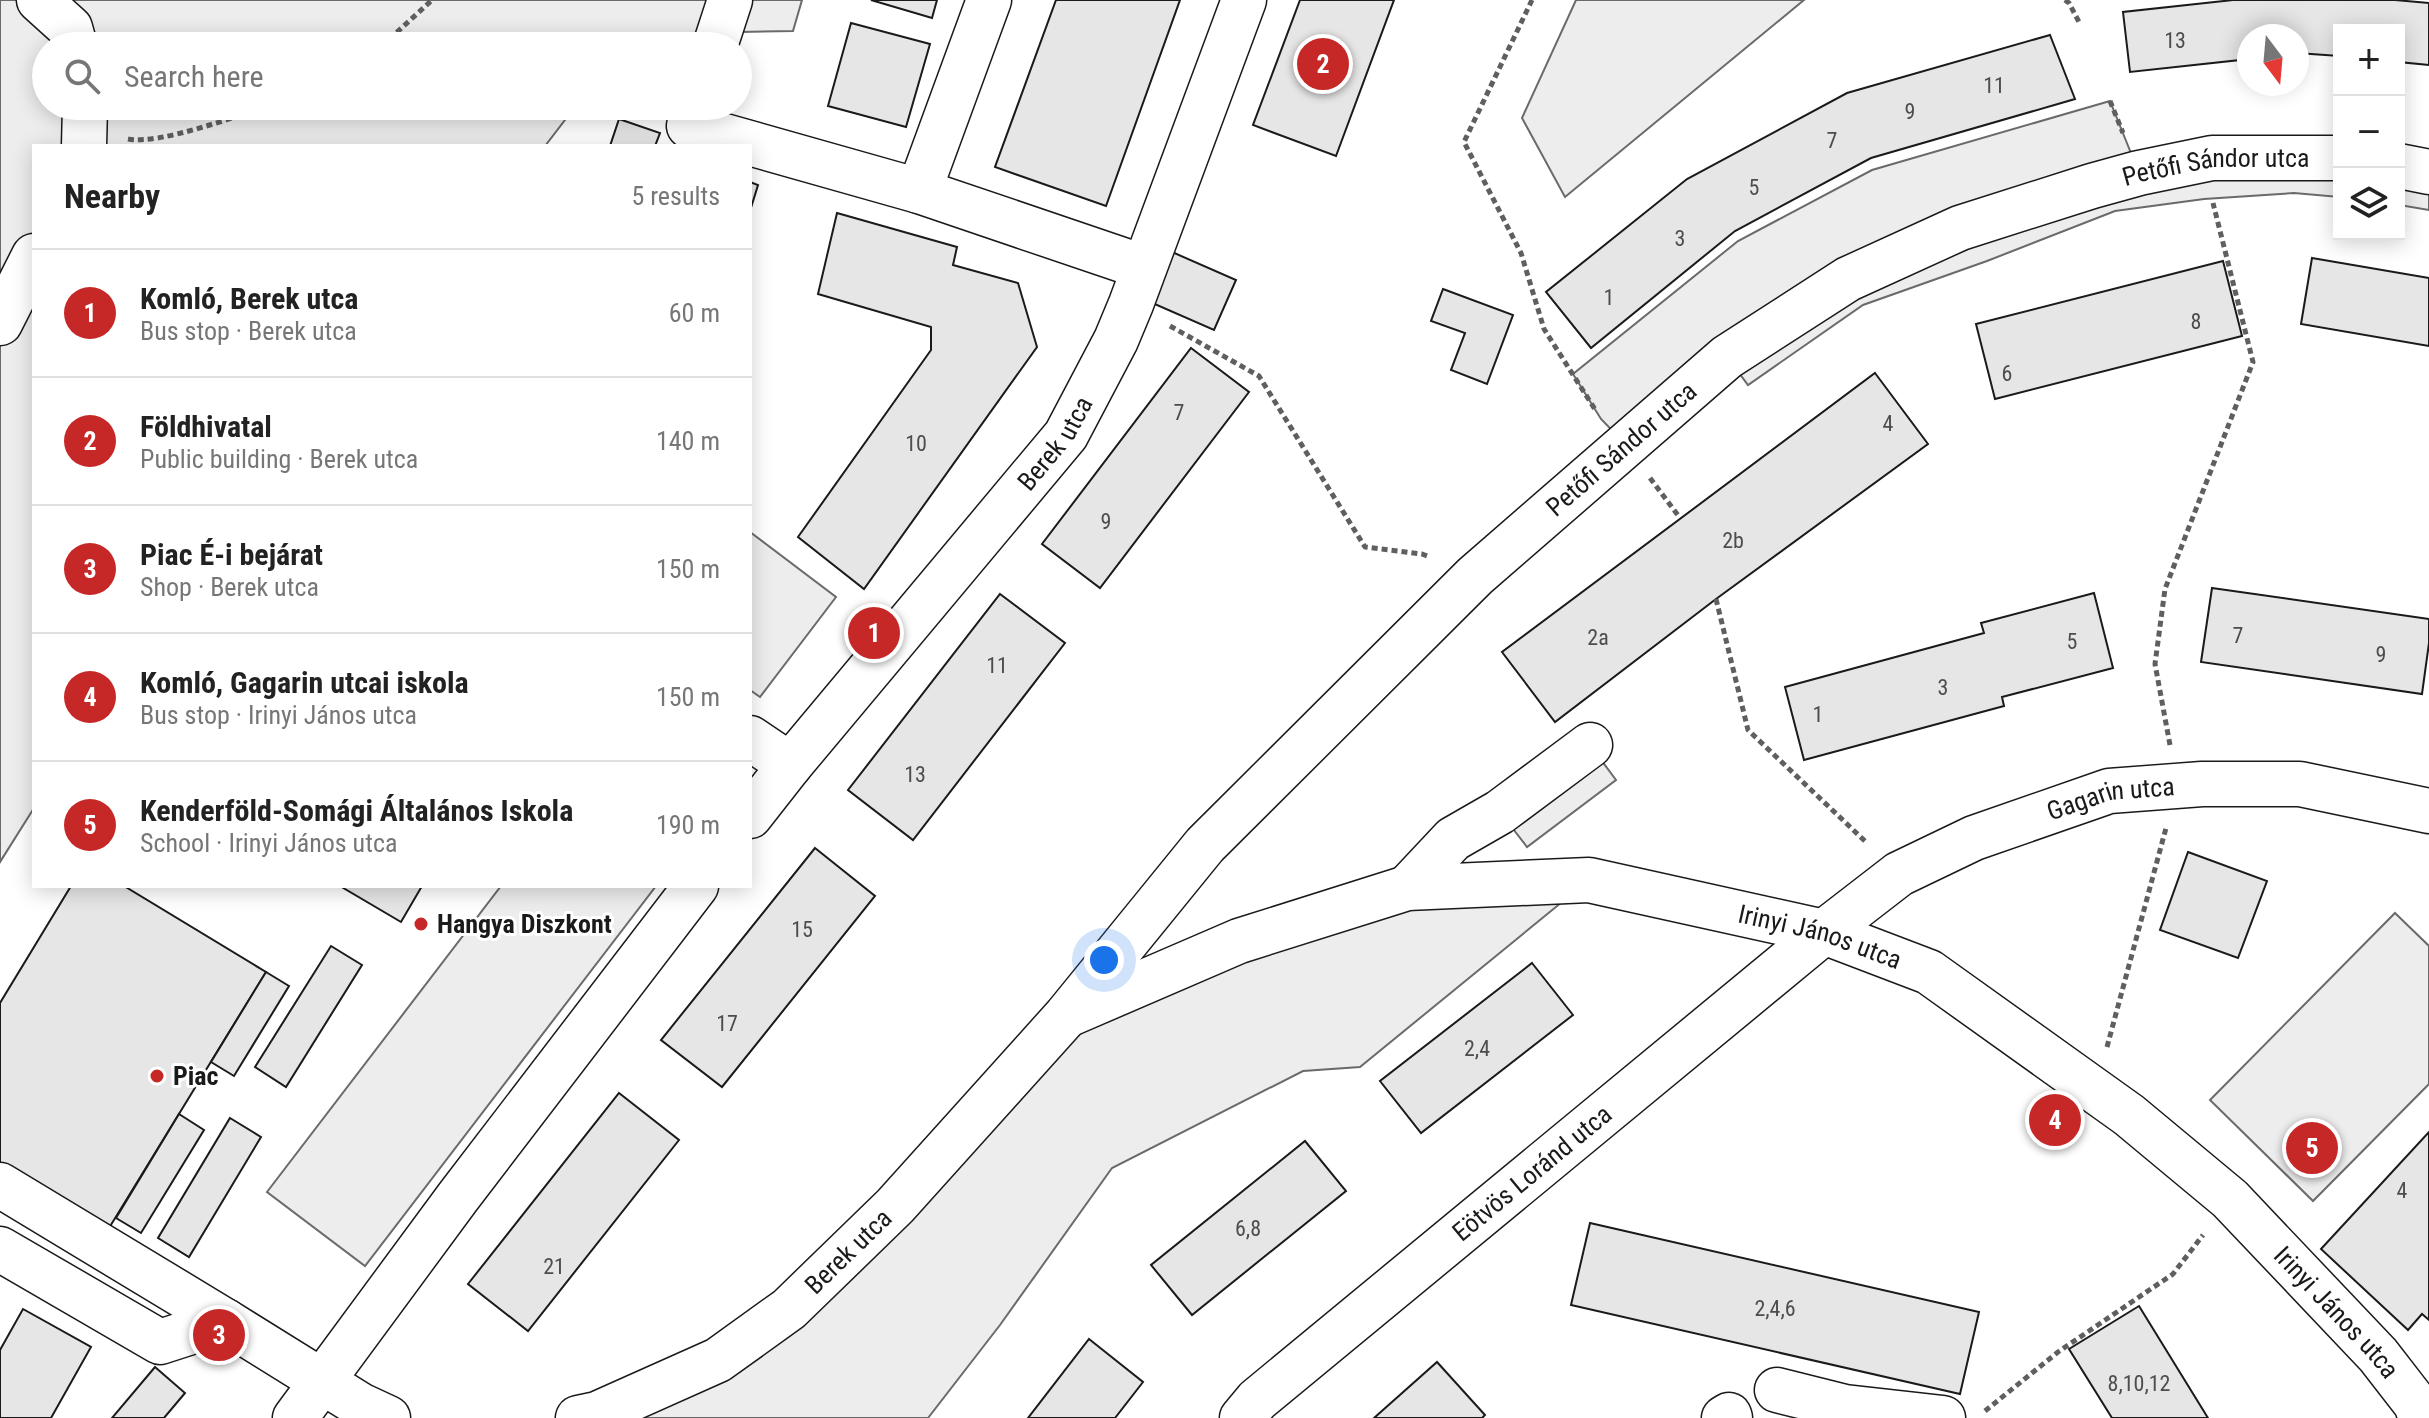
<!DOCTYPE html>
<meta charset="utf-8">
<style>
body{margin:0;font-family:"Roboto Condensed",sans-serif;background:#f2f2f2;color:#222}
.controls{position:absolute;right:24px;top:24px;display:grid;overflow:hidden;border-radius:0px;box-shadow:0 4px 20px #0003}
.controls button{width:72px;height:72px;display:grid;place-items:center;padding:0;border:0;border-bottom:2px solid #e0e0e0;background:#fff;color:#222;font:40px sans-serif}
.compass{position:absolute;left:2237px;top:24px;width:72px;height:72px;border-radius:50%;background:#fff;box-shadow:0 4px 20px #0003;rotate:164deg}
.you{position:absolute;left:1104px;top:960px;width:28px;height:28px;margin:-20px;border:6px solid #fff;border-radius:50%;background:#1a73e8;box-shadow:0 0 0 12px #1a73e833}
.badge{display:grid;place-items:center;width:52px;height:52px;border-radius:50%;background:#c62828;color:#fff;font-size:26px;font-weight:700}
.pin{position:absolute;translate:-50% -50%;border:4px solid #fff;box-shadow:0 2px 8px #0006}
.list{margin:0;padding:0;list-style:none}
h2{display:flex;justify-content:space-between;align-items:center;height:104px;margin:0;padding:0 32px;font-size:34px}
h2 small{font-size:26px;font-weight:400;color:#767676}
.list li{display:grid;grid-template-columns:52px 1fr auto;gap:24px;align-items:center;box-sizing:border-box;height:128px;padding:0 32px;border-top:2px solid #e0e0e0}
.list b{display:block;font-size:30px;white-space:nowrap}
.list p{margin:0;font-size:26px;white-space:nowrap;color:#767676}
.list em{font-size:26px;font-style:normal;color:#767676}
.icon{flex:none;width:44px;height:44px;fill:none;stroke:currentColor;stroke-width:2;stroke-linecap:round;stroke-linejoin:round}
.map{position:relative;flex:none;width:2429px;height:1418px;overflow:hidden}
.search{position:absolute;background:#fff;box-shadow:0 4px 20px #0003;left:32px;top:32px;width:720px;height:88px;display:flex;align-items:center;gap:20px;box-sizing:border-box;padding:0 28px;border-radius:44px;color:#767676;font-size:30px}
.panel{position:absolute;background:#fff;box-shadow:0 4px 20px #0003;left:32px;top:144px;width:720px;height:744px;border-radius:0px}
.map>svg:first-child{display:block}
.built{fill:#ededed;stroke:#6a6a6a;stroke-width:2}
.building{fill:#e6e6e6;stroke:#1a1a1a;stroke-width:2}
.lines{fill:none;stroke-linecap:round;stroke-linejoin:round}
.minor-casing{stroke:#1a1a1a;stroke-width:47}
.path{stroke:#5f5f5f;stroke-width:5;stroke-dasharray:6 4;stroke-linecap:butt}
.minor{stroke:#fff;stroke-width:44}
.poi-dot{fill:#c62828;stroke:#fff;stroke-width:3}
.labels{text-anchor:middle;stroke-width:6;stroke-linejoin:round;paint-order:stroke}
.number-label{font-size:22px;fill:#4d4d4d}
.street-label{font-size:26px;fill:#1a1a1a;stroke:#fff}
.poi-label{font-size:26px;font-weight:bold;fill:#1a1a1a;stroke:#fff;text-anchor:start}
</style>
<div class="map">
<svg width="2429" height="1418" viewBox="0 0 2429 1418">
<rect width="100%" height="100%" fill="#fff"/>
<!-- built -->
<g class="built">
<path d="M0,0h802l-9,31 -200,4 -4,11h-543v60h526l-4,10 -23,30h-511v662l-34,54z"/>
<path d="M1576,0h228l-239,197 -43,-79z"/>
<path d="M2110,101l29,72 200,-15v39l-45,-4 -90,6 -89,12 -128,50 -124,44 -115,80 -20,-27 -102,87 -25,-26 -28,-45 165,-133 134,-71z"/>
<path d="M2399,166l30,6v38l-30,-5z"/>
<path d="M750,532l86,65 -76,100 -10,-7z"/>
<path d="M1590,745l26,35 -89,67 -27,-35z"/>
<path d="M1589,880l-229,187 -57,4 -191,97 -112,157 -72,93h-350l140,-58 348,-344 341,-128z"/>
<path d="M501,886h155l-291,380 -98,-74z"/>
<path d="M2395,913l34,33v138l-116,117 -103,-101z"/>
</g>
<!-- building -->
<g class="building">
<path d="M871,0h66l-5,18z"/>
<path d="M1056,0h124l-74,206 -111,-39z"/>
<path d="M1300,0h94l-58,156 -83,-31z"/>
<path d="M2233,0h162l34,3v62l-30,-3v-32h-60v26l-42,-3v-17h-48v23l-119,13 -7,-60z"/>
<path d="M851,23l79,21 -24,83 -78,-21z"/>
<path d="M2050,35l25,64 -204,59 -136,73 -144,117 -45,-56 141,-113 160,-86z"/>
<path d="M640,106h33l-3,10z"/>
<path d="M619,119l41,14 -5,13h-45z"/>
<path d="M750,182l8,3 -8,26z"/>
<path d="M837,213l120,34 -4,18 65,18 19,64 -173,242 -66,-52 133,-187v-23l-113,-33z"/>
<path d="M1172,252l64,28 -22,50 -64,-28z"/>
<path d="M2312,258l117,20v68l-128,-22z"/>
<path d="M2223,261l19,75 -247,63 -19,-75z"/>
<path d="M1443,289l70,26 -26,69 -36,-14 14,-37 -34,-12z"/>
<path d="M1191,348l58,44 -149,196 -58,-44z"/>
<path d="M1875,373l53,71 -212,155 -161,123 -53,-70z"/>
<path d="M2212,588l217,31v24l-7,51 -221,-32z"/>
<path d="M2094,593l19,75 -111,29 2,9 -200,54 -19,-73 199,-54 -3,-10z"/>
<path d="M1000,594l65,49 -152,197 -65,-50z"/>
<path d="M815,848l60,48 -153,191 -61,-47z"/>
<path d="M2188,852l79,29 -29,77 -78,-28z"/>
<path d="M71,886h53l142,86 -160,261 -106,-64v-166z"/>
<path d="M340,886h82l-21,36z"/>
<path d="M331,946l31,19 -76,122 -31,-20z"/>
<path d="M1532,963l41,52 -152,118 -41,-52z"/>
<path d="M266,972l23,14 -55,90 -23,-14z"/>
<path d="M619,1093l60,47 -151,191 -60,-47z"/>
<path d="M179,1114l25,16 -63,103 -25,-15z"/>
<path d="M230,1118l31,19 -72,120 -31,-19z"/>
<path d="M2429,1132v188l-7,-6 -14,16 -87,-81z"/>
<path d="M1305,1141l41,50 -154,124 -41,-50z"/>
<path d="M1590,1223l389,89 -19,82 -389,-89z"/>
<path d="M2139,1306l69,112h-96l-43,-69z"/>
<path d="M23,1309l68,38 -40,71h-51v-68z"/>
<path d="M1089,1339l54,43 -28,36h-87z"/>
<path d="M1437,1362l48,53 -3,3h-108z"/>
<path d="M155,1367l30,26 -21,25h-52z"/>
</g>
<g class="lines">
<defs>
<g id="minor">
<path d="M39,0l31,28 5,18"/>
<path d="M715,46l15,-46"/>
<path d="M689,126l230,65 224,76"/>
<path d="M84,146l1,-40"/>
<path d="M2399,166l30,6"/>
<path d="M919,191l70,-191"/>
<path d="M0,323l34,-67"/>
<path d="M750,738l40,27"/>
<path id="s1" d="M750,816l40,-51 276,-330 50,-95 15,-36 113,-304"/>
<path d="M1407,888l46,-49 47,-27 90,-67"/>
<path id="s2" d="M1072,1013l167,-72 168,-53 182,-8 235,52 105,40 200,143 101,84 148,156 38,49 5,14"/>
<path d="M0,1185l225,136 -65,21 -160,-93"/>
<path d="M225,1321l135,84 28,13"/>
<path d="M1777,1390l68,17 98,11"/>
<path d="M295,1418l163,-221 238,-311"/>
<path id="s3" d="M578,1418l19,-4 121,-54 71,-51 106,-103 171,-190 139,-171 270,-269 252,-219 121,-78 112,-51 132,-42 47,-13 73,-15h127"/>
<path id="s4" d="M1242,1418l15,-18 567,-468 75,-58 75,-36 135,-47 93,-7h98l129,27"/>
<path d="M1724,1418l5,-3 1,3"/>
</g>
</defs>
<!-- minor casing -->
<use href="#minor" class="minor-casing"/>
<!-- path -->
<g class="path">
<path d="M1532,0l-68,142 57,111 23,76 52,82"/>
<path d="M2065,0l4,3 10,19"/>
<path d="M382,46l50,-46"/>
<path d="M2110,101l13,32"/>
<path d="M128,139c32,6 107,-23 142,-33"/>
<path d="M1170,326l89,50 106,171 57,7 8,3"/>
<path d="M1650,478l30,40"/>
<path d="M1716,599l32,131 119,113"/>
<path d="M2170,745l-15,-81 10,-75 88,-227 -40,-159"/>
<path d="M2107,1047l59,-219"/>
<path d="M1985,1411l73,-59 115,-78 30,-39"/>
</g>
<!-- minor -->
<use href="#minor" class="minor"/>
</g>
<!-- markers -->
<g class="poi-dot">
<circle cx="421" cy="924" r="8"/>
<circle cx="157" cy="1076" r="8"/>
</g>
<g class="labels">
<!-- number labels -->
<g class="number-label">
<text x="2175" y="48">13</text>
<text x="1994" y="93">11</text>
<text x="1910" y="119">9</text>
<text x="1832" y="148">7</text>
<text x="1754" y="195">5</text>
<text x="1680" y="246">3</text>
<text x="1609" y="305">1</text>
<text x="2196" y="329">8</text>
<text x="2007" y="381">6</text>
<text x="1179" y="420">7</text>
<text x="1888" y="431">4</text>
<text x="916" y="451">10</text>
<text x="1106" y="529">9</text>
<text x="1733" y="548">2b</text>
<text x="2238" y="643">7</text>
<text x="1598" y="645">2a</text>
<text x="2072" y="649">5</text>
<text x="2381" y="662">9</text>
<text x="997" y="673">11</text>
<text x="1943" y="695">3</text>
<text x="1818" y="722">1</text>
<text x="915" y="782">13</text>
<text x="802" y="937">15</text>
<text x="727" y="1031">17</text>
<text x="1477" y="1056">2,4</text>
<text x="2402" y="1198">4</text>
<text x="1248" y="1236">6,8</text>
<text x="554" y="1274">21</text>
<text x="1775" y="1316">2,4,6</text>
<text x="2139" y="1391">8,10,12</text>
</g>
<!-- street labels -->
<g class="street-label">
<text dy="9" stroke="none"><textPath href="#s3" startOffset="2110">Petőfi Sándor utca</textPath></text>
<text dy="9" stroke="none"><textPath href="#s1" startOffset="482">Berek utca</textPath></text>
<text dy="9" stroke="none"><textPath href="#s3" startOffset="1438">Petőfi Sándor utca</textPath></text>
<text dy="9" stroke="none"><textPath href="#s4" startOffset="1080">Gagarin utca</textPath></text>
<text dy="9" stroke="none"><textPath href="#s2" startOffset="778">Irinyi János utca</textPath></text>
<text dy="9" stroke="none"><textPath href="#s4" startOffset="380">Eötvös Loránd utca</textPath></text>
<text dy="9" stroke="none"><textPath href="#s3" startOffset="322">Berek utca</textPath></text>
<text dy="9" stroke="none"><textPath href="#s2" startOffset="1426">Irinyi János utca</textPath></text>
</g>
<!-- poi labels -->
<g class="poi-label">
<text x="437" y="933">Hangya Diszkont</text>
<text x="173" y="1085">Piac</text>
</g>
</g>
</svg>
<div class="controls">
<button>+</button>
<button>−</button>
<button><svg class="icon" aria-label="layers" viewBox="0 0 24 24"><path d="M12 4l9 5-9 5-9-5zM3 14l9 5 9-5"/></svg></button>
</div>
<svg class="compass" viewBox="-18 -18 36 36"><path d="M0-13l5 13h-10z" fill="#e53935"/><path d="M0 13l5-13h-10z" fill="#767676"/></svg>
<div class="you"></div>
<div class="pin badge" style="left:874px;top:633px">1</div>
<div class="pin badge" style="left:1323px;top:64px">2</div>
<div class="pin badge" style="left:219px;top:1335px">3</div>
<div class="pin badge" style="left:2055px;top:1120px">4</div>
<div class="pin badge" style="left:2312px;top:1148px">5</div>
<div class="search"><svg class="icon" aria-label="search" viewBox="0 0 24 24"><circle cx="10" cy="10" r="6"/><path d="M15 15l6 6"/></svg>Search here</div>
<section class="panel">
<h2>Nearby<small>5 results</small></h2>
<ul class="list">
<li><span class="badge">1</span><div><b>Komló, Berek utca</b><p>Bus stop · Berek utca</p></div><em>60 m</em></li>
<li><span class="badge">2</span><div><b>Földhivatal</b><p>Public building · Berek utca</p></div><em>140 m</em></li>
<li><span class="badge">3</span><div><b>Piac É-i bejárat</b><p>Shop · Berek utca</p></div><em>150 m</em></li>
<li><span class="badge">4</span><div><b>Komló, Gagarin utcai iskola</b><p>Bus stop · Irinyi János utca</p></div><em>150 m</em></li>
<li><span class="badge">5</span><div><b>Kenderföld-Somági Általános Iskola</b><p>School · Irinyi János utca</p></div><em>190 m</em></li>
</ul>
</section>
</div>
